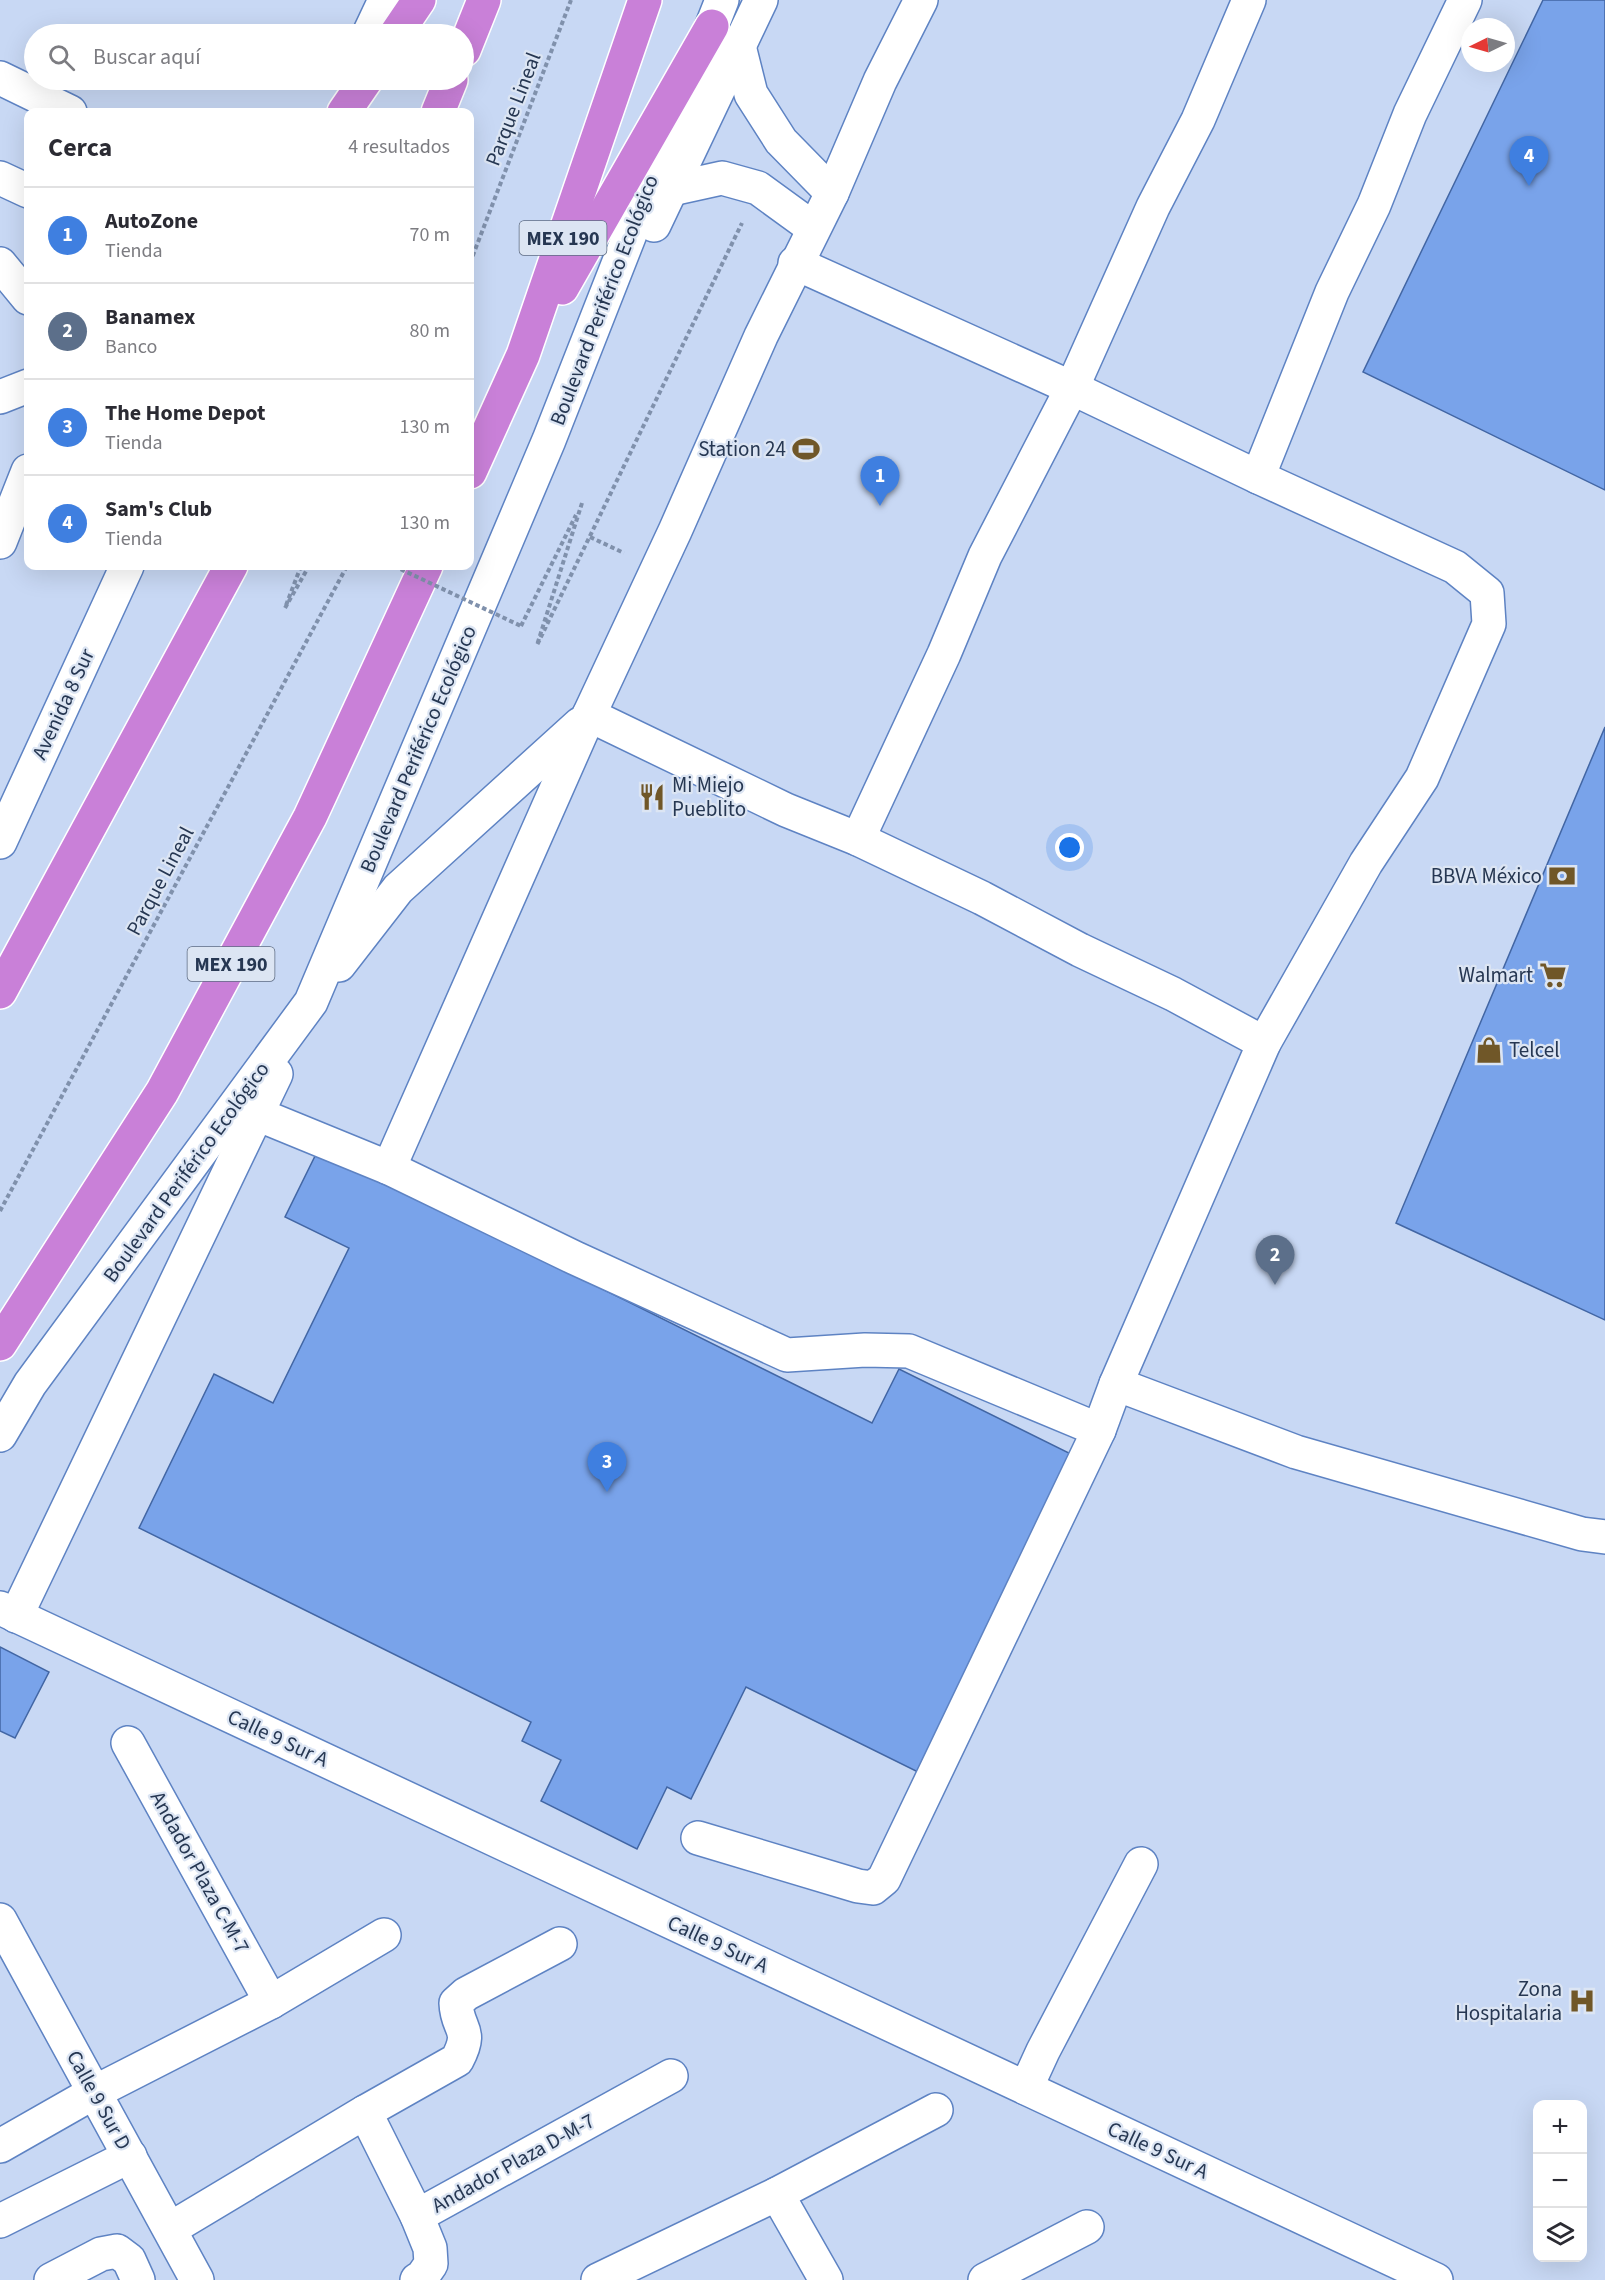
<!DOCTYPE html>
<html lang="es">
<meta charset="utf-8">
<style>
body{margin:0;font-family:"Source Sans 3",sans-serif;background:#f7f7f7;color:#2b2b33}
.controls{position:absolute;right:18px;bottom:18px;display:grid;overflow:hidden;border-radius:12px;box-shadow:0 6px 24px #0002}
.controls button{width:54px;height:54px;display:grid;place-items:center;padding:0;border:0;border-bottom:2px solid #e1e1e2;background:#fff;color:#2b2b33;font:30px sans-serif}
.compass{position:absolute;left:1461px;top:18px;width:54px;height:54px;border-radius:50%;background:#fff;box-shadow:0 6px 24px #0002;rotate:265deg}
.you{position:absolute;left:1070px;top:848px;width:21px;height:21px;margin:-15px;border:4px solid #fff;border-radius:50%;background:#1a73e8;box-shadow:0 0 0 9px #1a73e833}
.badge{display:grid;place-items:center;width:39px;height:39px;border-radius:50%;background:#111827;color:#fff;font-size:20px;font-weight:700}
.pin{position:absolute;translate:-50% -50px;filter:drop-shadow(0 2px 3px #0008)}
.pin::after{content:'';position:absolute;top:32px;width:21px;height:18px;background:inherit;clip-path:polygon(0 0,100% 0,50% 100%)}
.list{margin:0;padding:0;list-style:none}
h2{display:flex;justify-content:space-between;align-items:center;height:78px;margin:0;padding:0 24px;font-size:26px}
h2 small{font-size:20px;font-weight:400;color:#7c7c81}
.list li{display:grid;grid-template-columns:39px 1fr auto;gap:18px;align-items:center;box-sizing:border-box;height:96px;padding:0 24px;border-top:2px solid #e1e1e2}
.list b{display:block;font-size:22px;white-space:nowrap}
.list p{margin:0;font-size:20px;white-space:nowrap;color:#7c7c81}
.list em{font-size:20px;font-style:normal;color:#7c7c81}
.icon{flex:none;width:33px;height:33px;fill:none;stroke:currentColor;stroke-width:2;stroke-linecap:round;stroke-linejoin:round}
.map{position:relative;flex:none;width:1605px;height:2280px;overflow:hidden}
.search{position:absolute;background:#fff;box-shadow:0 6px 24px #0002;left:24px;top:24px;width:450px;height:66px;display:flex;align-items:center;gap:15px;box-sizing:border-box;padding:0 21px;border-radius:33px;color:#7c7c81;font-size:22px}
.panel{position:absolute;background:#fff;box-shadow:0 6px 24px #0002;left:24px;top:108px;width:450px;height:462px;border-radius:12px}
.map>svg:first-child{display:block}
.building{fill:#79a3ea;stroke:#4266a4;stroke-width:1.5}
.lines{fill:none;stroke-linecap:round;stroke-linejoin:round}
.minor-casing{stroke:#5e83c3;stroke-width:36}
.highway-casing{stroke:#fff;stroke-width:36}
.path{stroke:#8091ac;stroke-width:4;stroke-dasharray:4.5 3;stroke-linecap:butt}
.minor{stroke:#fff;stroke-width:33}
.highway{stroke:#c980d8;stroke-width:33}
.path-bridge{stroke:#8091ac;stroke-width:4;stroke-dasharray:4.5 3;stroke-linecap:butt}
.labels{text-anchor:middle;stroke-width:4.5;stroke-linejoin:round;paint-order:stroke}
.shield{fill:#dce5f3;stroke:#5d6b82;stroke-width:1.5}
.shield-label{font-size:20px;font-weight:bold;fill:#263752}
.street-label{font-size:21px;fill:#263752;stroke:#dce5f3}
.poi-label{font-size:21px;fill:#263752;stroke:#dce5f3;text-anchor:end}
</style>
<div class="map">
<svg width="1605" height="2280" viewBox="0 0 1605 2280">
<rect width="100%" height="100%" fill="#c8d8f4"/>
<!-- building -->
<g class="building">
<path d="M1543,0h62v490l-242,-118z"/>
<path d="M1605,727v593l-209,-97z"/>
<path d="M319,1148l553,275 27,-54 176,87 -155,317 -174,-86 -55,112 -24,-12 -30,62 -96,-48 20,-41 -39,-19 9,-19 -392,-194 75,-154 59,29 76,-155 -64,-31z"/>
<path d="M0,1647l49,25 -34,66 -15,-7z"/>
</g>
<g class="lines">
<defs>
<g id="minor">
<path d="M369,34l16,-34"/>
<path d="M739,46l12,48 30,47 51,52"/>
<path d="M0,78l70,34"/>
<path d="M0,178l28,13"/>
<path d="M672,189l50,-11 36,10 55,40"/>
<path d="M654,225l107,-225"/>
<path d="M0,264l28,34"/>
<path d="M0,397l28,-11"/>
<path d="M1258,477l74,-185 42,-87 36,-91 55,-114"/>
<path d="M0,542l28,-71"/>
<path d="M589,715l197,95 72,29 124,59 98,52 93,44 91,49"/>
<path d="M858,839l86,-185 41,-98 87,-168 81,-181 45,-87 51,-120"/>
<path d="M0,842l127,-276"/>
<path d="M339,965l59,-76 182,-165"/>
<path d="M257,1114l132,54 186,90 212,97 78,-5 44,1 190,79"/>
<path d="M389,1168l200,-453 86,-184 86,-195 71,-143 48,-112 41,-81"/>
<path d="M1116,1384l180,68 286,82 23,3"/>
<path d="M0,1435l30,-51 281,-382 238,-562 173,-440"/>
<path d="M0,1608l1436,672"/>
<path d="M16,1616l260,-542"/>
<path d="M128,1743l143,259"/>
<path d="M698,1838l160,48 15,2 11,-9 215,-449 17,-46 148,-341 102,-180 56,-85 67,-154 -2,-31 -32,-26 -197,-90 -186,-89 -277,-125"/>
<path d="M0,1920l197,360"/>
<path d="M1026,2088l17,-37 98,-187"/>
<path d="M365,2112l52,104 13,32 1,16 -9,13 -5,3"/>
<path d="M0,2146l93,-53 178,-91 113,-67"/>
<path d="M777,2194l49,86"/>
<path d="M417,2216l254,-140"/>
<path d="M0,2221l130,-65"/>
<path d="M170,2229l195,-117 92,-52c17,-32 0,-29 -1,-57l10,-9 94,-50"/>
<path d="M51,2280l50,-26 16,-3 12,9 9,20"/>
<path d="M598,2280l179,-86 159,-84"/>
<path d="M985,2280l102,-53"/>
</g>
<g id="highway">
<path d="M396,34l23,-34"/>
<path d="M464,50l20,-50"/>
<path d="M344,112l22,-32"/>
<path d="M438,112l13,-32"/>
<path d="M562,288l150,-262"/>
<path d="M470,472l53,-117 122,-355"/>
<path d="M0,992l231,-426"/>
<path d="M0,1344l162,-252 148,-275 116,-251"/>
</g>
</defs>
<!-- minor casing -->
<use href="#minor" class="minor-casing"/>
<!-- highway casing -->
<use href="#highway" class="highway-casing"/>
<!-- path -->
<g class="path">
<path d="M470,263l101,-263"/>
<path d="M582,503l-45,142 205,-422"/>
<path d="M590,537l34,16"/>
<path d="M301,566l-16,42 24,-42"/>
<path d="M521,626l55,-111"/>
<path d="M0,1211l347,-645"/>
</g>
<!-- minor -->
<use href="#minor" class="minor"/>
<!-- highway -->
<use href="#highway" class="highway"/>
<!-- path-bridge -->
<path class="path-bridge" d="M394,566l127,60"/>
</g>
<!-- icons -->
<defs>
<symbol id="stadium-bare" viewBox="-9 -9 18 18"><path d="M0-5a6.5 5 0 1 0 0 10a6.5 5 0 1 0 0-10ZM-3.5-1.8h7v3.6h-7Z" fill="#705728" stroke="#dce5f3" stroke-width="2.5" paint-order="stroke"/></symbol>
<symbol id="restaurant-bare" viewBox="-9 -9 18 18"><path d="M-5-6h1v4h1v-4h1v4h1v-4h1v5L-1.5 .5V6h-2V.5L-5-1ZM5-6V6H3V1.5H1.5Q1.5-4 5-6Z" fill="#705728" stroke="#dce5f3" stroke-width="2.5" paint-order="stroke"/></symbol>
<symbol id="bank-bare" viewBox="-9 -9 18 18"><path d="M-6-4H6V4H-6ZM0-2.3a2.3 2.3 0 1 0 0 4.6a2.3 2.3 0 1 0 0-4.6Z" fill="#705728" stroke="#dce5f3" stroke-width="2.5" paint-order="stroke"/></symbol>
<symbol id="supermarket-bare" viewBox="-9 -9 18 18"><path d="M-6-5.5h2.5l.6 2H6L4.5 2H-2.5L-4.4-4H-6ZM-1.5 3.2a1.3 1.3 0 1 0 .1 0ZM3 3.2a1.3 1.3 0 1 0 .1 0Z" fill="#705728" stroke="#dce5f3" stroke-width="2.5" paint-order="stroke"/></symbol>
<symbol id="shop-bare" viewBox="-9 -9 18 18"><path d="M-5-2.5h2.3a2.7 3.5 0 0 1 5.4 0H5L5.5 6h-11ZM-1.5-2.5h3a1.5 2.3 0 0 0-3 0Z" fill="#705728" stroke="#dce5f3" stroke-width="2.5" paint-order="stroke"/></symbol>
<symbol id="hospital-bare" viewBox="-9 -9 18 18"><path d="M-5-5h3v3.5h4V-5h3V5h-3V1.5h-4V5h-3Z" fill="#705728" stroke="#dce5f3" stroke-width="2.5" paint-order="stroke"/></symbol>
</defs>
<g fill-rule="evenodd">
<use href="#stadium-bare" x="787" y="430" width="38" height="38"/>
<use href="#restaurant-bare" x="633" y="778" width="38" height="38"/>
<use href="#bank-bare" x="1543" y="857" width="38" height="38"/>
<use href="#supermarket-bare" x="1534" y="956" width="38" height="38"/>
<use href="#shop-bare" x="1470" y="1031" width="38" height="38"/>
<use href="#hospital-bare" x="1563" y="1982" width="38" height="38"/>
</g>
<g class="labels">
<!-- shield labels -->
<g class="shield">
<rect x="519.5" y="221" width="87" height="34" rx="4.5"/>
<rect x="187.5" y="947" width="87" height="34" rx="4.5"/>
</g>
<g class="shield-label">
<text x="563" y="245">MEX 190</text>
<text x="231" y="971">MEX 190</text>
</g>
<!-- street labels -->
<g class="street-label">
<text transform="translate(513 109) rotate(-69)" y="7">Parque Lineal</text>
<text transform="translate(604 300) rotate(-69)" y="7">Boulevard Periférico Ecológico</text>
<text transform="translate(63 704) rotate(-65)" y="7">Avenida 8 Sur</text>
<text transform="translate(418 749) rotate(-67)" y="7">Boulevard Periférico Ecológico</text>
<text transform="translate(160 881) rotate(-62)" y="7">Parque Lineal</text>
<text transform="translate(186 1172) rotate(-54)" y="7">Boulevard Periférico Ecológico</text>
<text transform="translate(278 1738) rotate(25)" y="7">Calle 9 Sur A</text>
<text transform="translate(200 1872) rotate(61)" y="7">Andador Plaza C-M-7</text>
<text transform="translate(718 1944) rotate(25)" y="7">Calle 9 Sur A</text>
<text transform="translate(99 2100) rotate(61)" y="7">Calle 9 Sur D</text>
<text transform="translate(1158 2150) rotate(25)" y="7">Calle 9 Sur A</text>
<text transform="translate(513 2163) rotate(-29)" y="7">Andador Plaza D-M-7</text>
</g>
<!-- poi labels -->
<g class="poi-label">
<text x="786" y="456">Station 24</text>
<text x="672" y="792" text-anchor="start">Mi Miejo<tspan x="672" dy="24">Pueblito</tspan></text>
<text x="1542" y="883">BBVA México</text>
<text x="1533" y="982">Walmart</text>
<text x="1509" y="1057" text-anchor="start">Telcel</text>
<text x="1562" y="1996">Zona<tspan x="1562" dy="24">Hospitalaria</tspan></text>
</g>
</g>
</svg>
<div class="controls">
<button>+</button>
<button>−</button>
<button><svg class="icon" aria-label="layers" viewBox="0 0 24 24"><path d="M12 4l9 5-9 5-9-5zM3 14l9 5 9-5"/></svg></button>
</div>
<svg class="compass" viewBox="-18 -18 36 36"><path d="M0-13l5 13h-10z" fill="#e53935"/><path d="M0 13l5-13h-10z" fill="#7c7c81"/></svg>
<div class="you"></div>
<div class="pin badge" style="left:880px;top:506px;background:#3f7fe0">1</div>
<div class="pin badge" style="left:1275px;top:1285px;background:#5c6f8a">2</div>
<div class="pin badge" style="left:607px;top:1492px;background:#3f7fe0">3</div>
<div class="pin badge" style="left:1529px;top:186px;background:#3f7fe0">4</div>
<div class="search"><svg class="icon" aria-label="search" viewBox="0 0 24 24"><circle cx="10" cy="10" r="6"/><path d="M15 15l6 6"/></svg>Buscar aquí</div>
<section class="panel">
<h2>Cerca<small>4 resultados</small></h2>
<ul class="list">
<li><span class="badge" style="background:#3f7fe0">1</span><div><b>AutoZone</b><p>Tienda</p></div><em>70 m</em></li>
<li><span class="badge" style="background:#5c6f8a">2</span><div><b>Banamex</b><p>Banco</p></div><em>80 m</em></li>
<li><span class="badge" style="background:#3f7fe0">3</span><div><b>The Home Depot</b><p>Tienda</p></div><em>130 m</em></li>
<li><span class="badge" style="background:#3f7fe0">4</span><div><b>Sam's Club</b><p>Tienda</p></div><em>130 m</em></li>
</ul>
</section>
</div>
